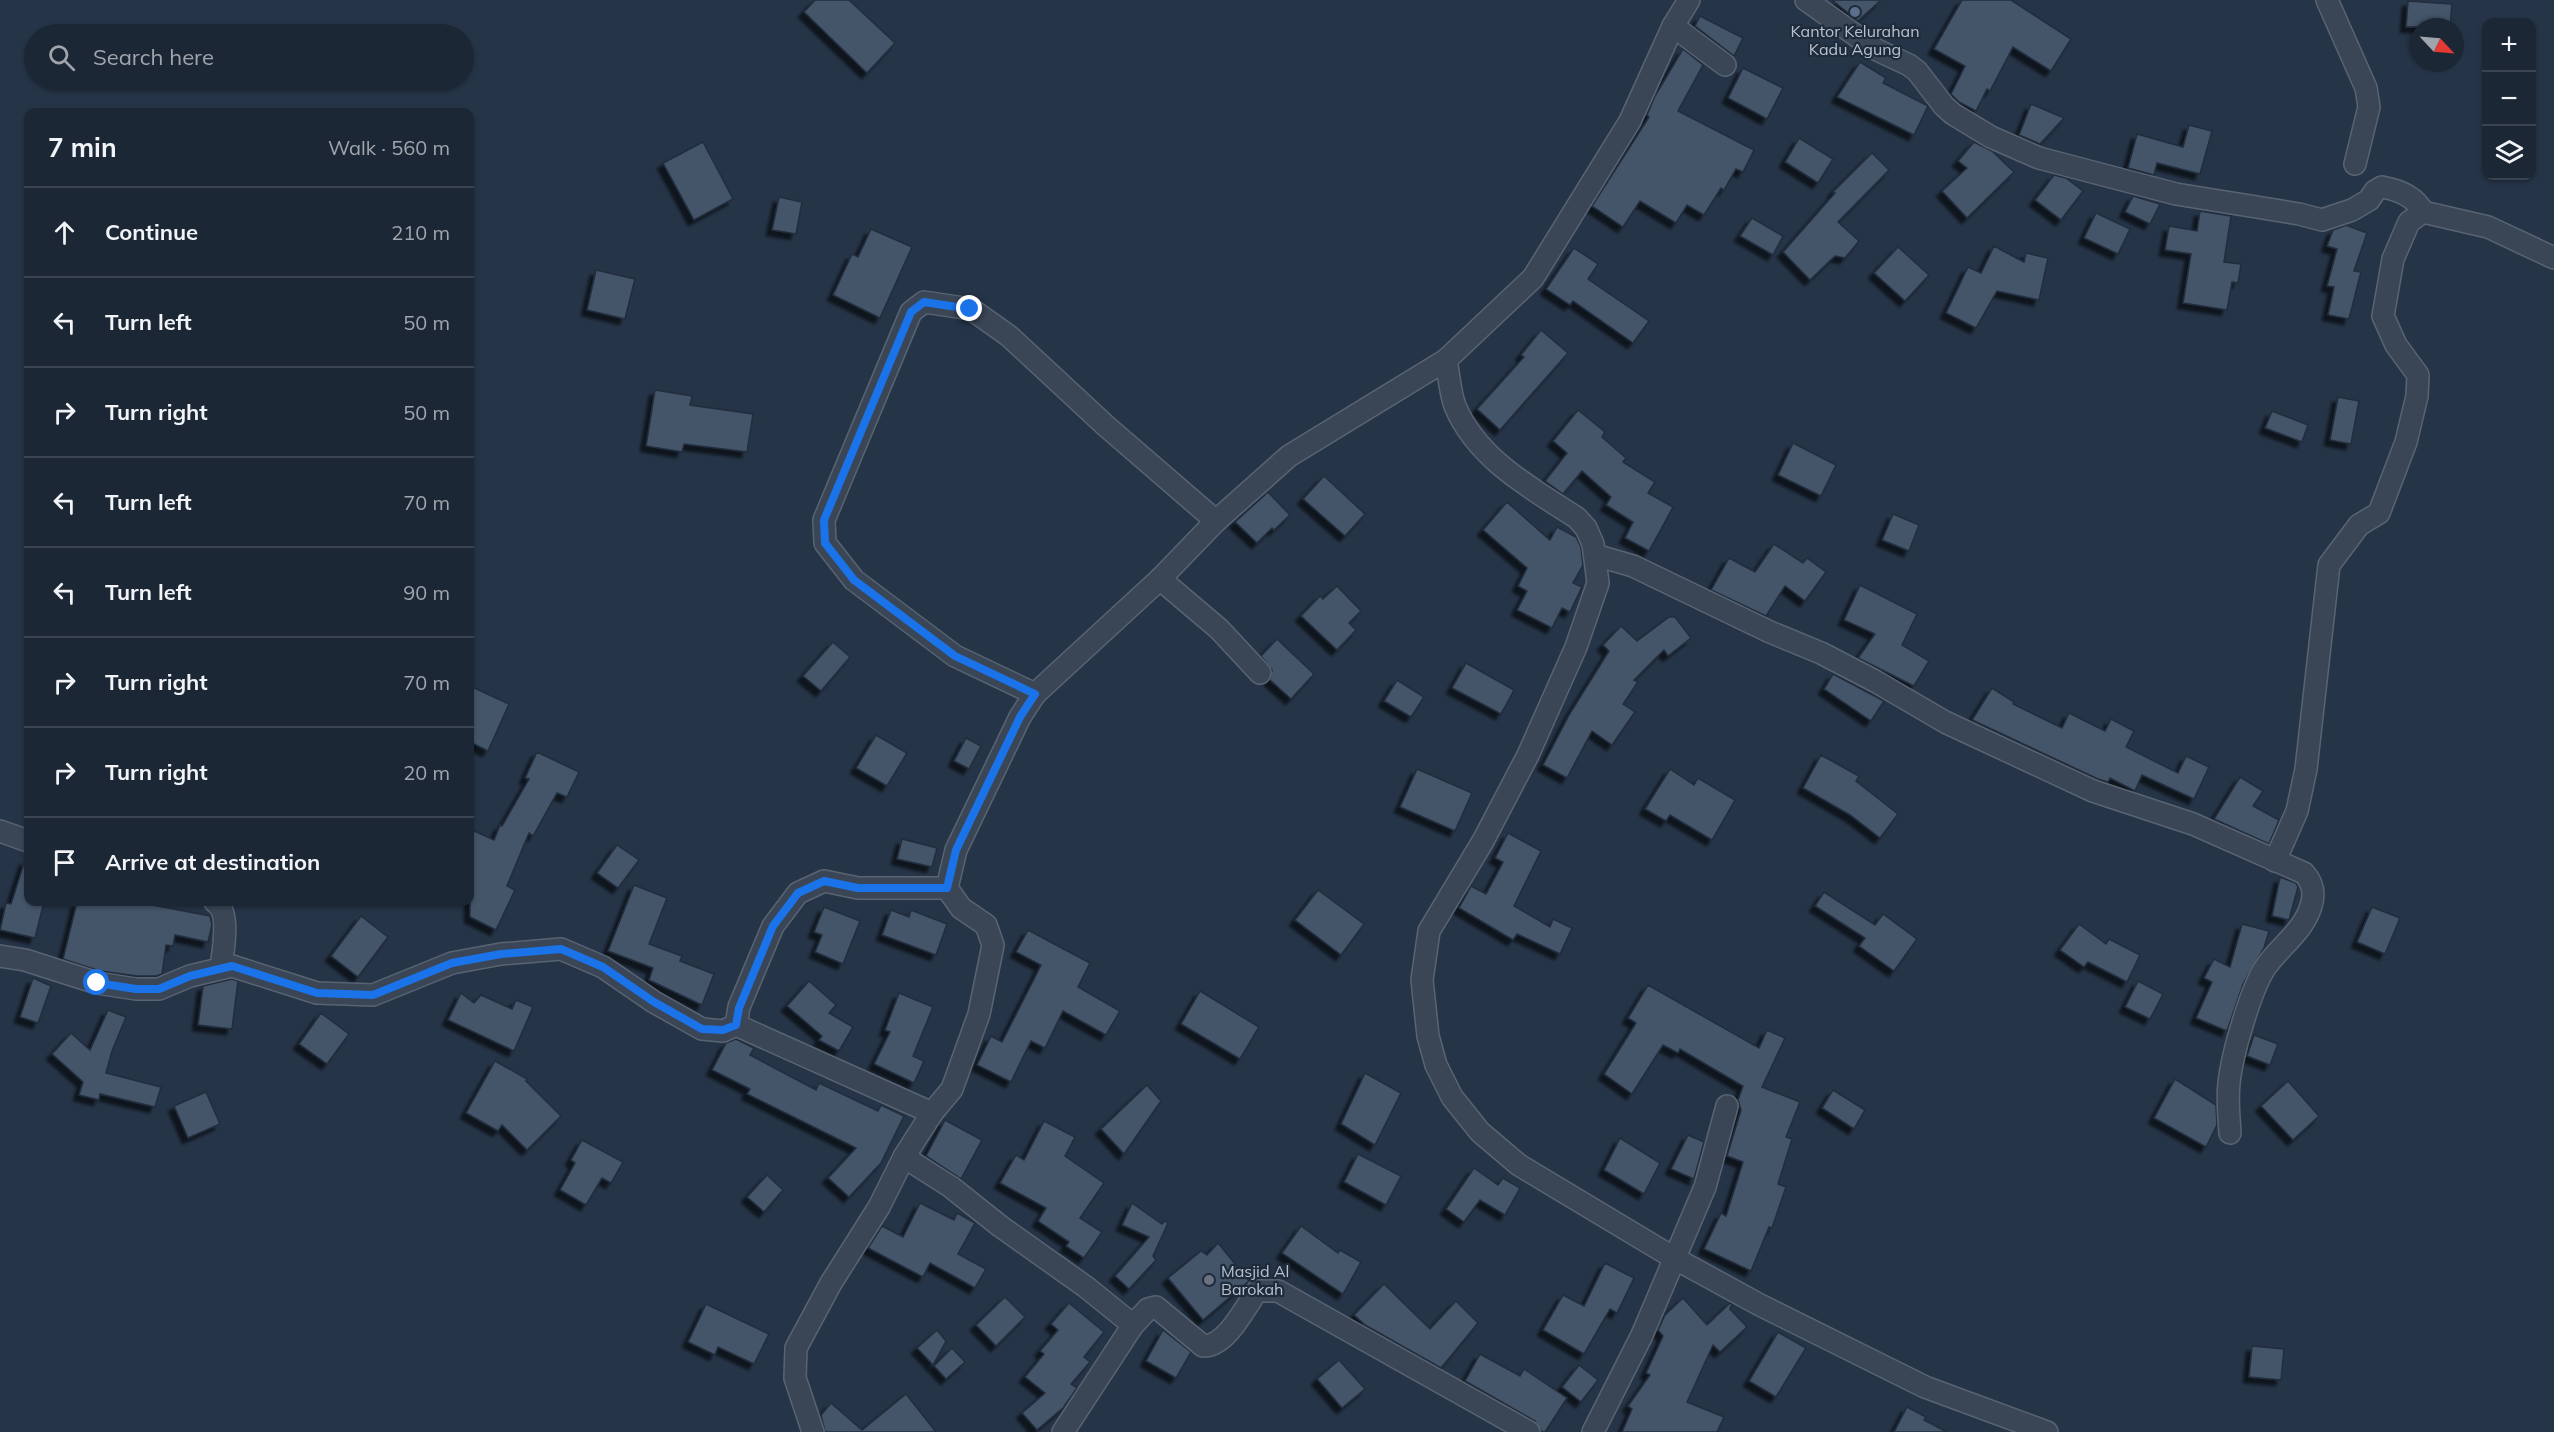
<!DOCTYPE html>
<meta charset="utf-8">
<style>
body{margin:0;font-family:Mulish,sans-serif;background:#252f3d;color:#f1f3f6}
.controls{position:absolute;right:18px;top:18px;display:grid;overflow:hidden;border-radius:12px;box-shadow:0 2px 4px #0004}
.controls button{width:54px;height:54px;display:grid;place-items:center;padding:0;border:0;border-bottom:2px solid #3a4450;background:#1c2735;color:#f1f3f6;font:30px sans-serif}
.compass{position:absolute;left:2410px;top:18px;width:54px;height:54px;border-radius:50%;background:#1c2735;box-shadow:0 2px 4px #0004;rotate:116deg}
.stop{position:absolute;width:18px;height:18px;margin:-14px;border:4px solid #1a73e8;border-radius:50%;background:#fff}
.stop.end{background:#1a73e8;border-color:#fff;box-shadow:0 2px 6px #0008}
.list{margin:0;padding:0;list-style:none}
h2{display:flex;justify-content:space-between;align-items:center;height:78px;margin:0;padding:0 24px;font-size:26px}
h2 small{font-size:20px;font-weight:400;color:#a0a5ad}
.list li{display:grid;grid-template-columns:39px 1fr auto;gap:18px;align-items:center;box-sizing:border-box;height:90px;padding:0 24px;border-top:2px solid #3a4450}
.list b{display:block;font-size:22px;white-space:nowrap}
.list em{font-size:20px;font-style:normal;color:#a0a5ad}
.icon{flex:none;width:33px;height:33px;fill:none;stroke:currentColor;stroke-width:2;stroke-linecap:round;stroke-linejoin:round}
.map{position:relative;flex:none;width:2554px;height:1432px;overflow:hidden}
.search{position:absolute;background:#1c2735;box-shadow:0 2px 4px #0004;left:24px;top:24px;width:450px;height:66px;display:flex;align-items:center;gap:15px;box-sizing:border-box;padding:0 21px;border-radius:33px;color:#a0a5ad;font-size:22px}
.panel{position:absolute;background:#1c2735;box-shadow:0 2px 4px #0004;left:24px;top:108px;width:450px;height:798px;border-radius:12px}
.map>svg:first-child{display:block}
.building{fill:#445469;stroke:#212d3d;stroke-width:1.5;filter:url(#shadow)}
.lines{fill:none;stroke-linecap:round;stroke-linejoin:round}
.street-casing{stroke:#596473;stroke-width:24}
.street{stroke:#3a4656;stroke-width:21}
.route{stroke:#1a73e8;stroke-width:8}
.service-dot{fill:#5c6f8a;stroke:#1e2b3b;stroke-width:2}
.worship-dot{fill:#6b7280;stroke:#1e2b3b;stroke-width:2}
.labels{text-anchor:middle;stroke-width:4.5;stroke-linejoin:round;paint-order:stroke}
.poi-label{font-size:16px;fill:#b8c1cf;stroke:#1e2b3b}
</style>
<div class="map">
<svg width="2554" height="1432" viewBox="0 0 2554 1432">
<defs>
<filter id="shadow"><feDropShadow dx="-5.5" dy="5.5" stdDeviation="1.5" flood-color="#0009"/></filter>
</defs>
<rect width="100%" height="100%" fill="#253447"/>
<!-- building -->
<g class="building">
<path d="M815,0h34l46,43 -28,30 -63,-61z"/>
<path d="M1832,0h49l-23,21z"/>
<path d="M1962,0h49l60,39 -20,32 -38,-24 -23,44 -3,-2 -11,22 -17,-9 -8,-8 14,-28 -31,-17z"/>
<path d="M2408,1l44,3 -2,23h-44z"/>
<path d="M1700,16l43,22 -9,18 -39,-30z"/>
<path d="M1683,49l20,16 -25,46 76,39 -11,22 -7,-3 -12,21 -3,-2 -17,27 -17,-10 -11,18 -36,-22 -17,26 -31,-21 57,-89 -2,-2 8,-19z"/>
<path d="M1860,62l26,16 -3,5 45,23 -14,29 -77,-38z"/>
<path d="M1743,68l40,20 -16,31 -39,-21z"/>
<path d="M2031,104l33,14 -24,26 -21,-9z"/>
<path d="M2189,125l23,6 -12,43 -43,-11 -3,12 -26,-7 9,-34 46,13z"/>
<path d="M1799,138l34,21 -15,24 -33,-21z"/>
<path d="M703,142l30,57 -39,21 -31,-57z"/>
<path d="M1974,142l18,9 22,21 -47,46 -25,-27 25,-23 -9,-7z"/>
<path d="M1872,153l17,17 -51,52 21,19 -14,17 -10,-2 -25,24 -27,-28 52,-59 -2,-1z"/>
<path d="M2054,175l12,3 17,13 -22,29 -26,-20z"/>
<path d="M2133,196l27,8 -10,20 -25,-12z"/>
<path d="M779,197l23,5 -6,32 -24,-4z"/>
<path d="M2200,211l31,5 -7,46 17,2 -3,19 -6,-1 -5,28 -44,-7 8,-49 -26,-4 4,-24 28,5z"/>
<path d="M2096,213l34,16 -12,25 -34,-16z"/>
<path d="M1752,218l31,18 -10,19 -33,-19z"/>
<path d="M2346,225l21,8 -13,38 7,1 -12,47 -21,-4 6,-28 -7,-1 10,-37 -10,-3 6,-16z"/>
<path d="M871,229l41,18 -32,71 -47,-23 19,-41 6,3z"/>
<path d="M1994,246l30,16 2,-9 22,5 -9,42 -42,-9 -21,37 -30,-15 22,-46 13,6z"/>
<path d="M1898,247l31,28 -24,26 -31,-28z"/>
<path d="M1574,248l24,16 -10,15 61,42 -16,22 -60,-42 -3,4 -24,-16z"/>
<path d="M596,270l39,9 -10,40 -38,-9z"/>
<path d="M1541,330l27,23 -68,77 -23,-21 47,-52 -3,-2z"/>
<path d="M655,390l37,6 -2,9 63,9 -6,38 -63,-8 -2,8 -36,-6z"/>
<path d="M2338,397l21,4 -8,43 -21,-4z"/>
<path d="M1578,410l27,22 -3,5 24,21 -3,4 32,20 -7,11 25,14 -24,44 -24,-13 8,-16 -27,-17 5,-8 -29,-26 -19,23 -18,-13 22,-28 -14,-12z"/>
<path d="M2272,411l36,14 -6,17 -37,-14z"/>
<path d="M1793,443l43,22 -15,31 -43,-21z"/>
<path d="M1324,476l41,38 -20,22 -42,-37z"/>
<path d="M1268,492l22,23 -16,15 -2,-2 -15,15 -22,-21z"/>
<path d="M1507,502l43,38 7,-13 19,10 5,10 2,18 -10,18 9,4 -12,25 -8,-4 -10,20 -35,-18 10,-19 -9,-5 9,-18 -44,-38z"/>
<path d="M1893,514l26,11 -10,26 -27,-11z"/>
<path d="M1774,544l29,19 4,-5 19,14 -21,29 -20,-15 -19,30 -55,-26 18,-32 26,14z"/>
<path d="M1860,585l57,29 -15,31 27,16 -15,25 -56,-28 17,-24 -31,-14z"/>
<path d="M1337,586l24,25 -12,12 7,7 -19,20 -36,-34 19,-20 3,3z"/>
<path d="M1669,617h6l16,21 -23,18 -4,-6 -30,30 4,2 -15,22 12,8 -23,33 -20,-14 -25,47 -24,-13 26,-50 40,-64 -6,-6 18,-19 16,15z"/>
<path d="M1277,639l37,35 -23,25 -21,-19 2,-10 -11,-14z"/>
<path d="M833,642l17,15 -29,34 -18,-15z"/>
<path d="M1466,663l48,27 -13,24 -49,-26z"/>
<path d="M1833,674l51,27 -13,20 -47,-32z"/>
<path d="M1397,680l27,17 -13,20 -27,-16z"/>
<path d="M470,686l39,18 -21,47 -18,-9z"/>
<path d="M1992,688l22,14 -1,2 49,24 7,-15 36,18 6,-12 23,12 -8,16 52,26 8,-17 23,11 -15,32 -52,-24 -7,16 -25,-13 -2,4 -10,-3 -126,-59z"/>
<path d="M876,735l31,18 -20,33 -31,-18z"/>
<path d="M966,738l15,8 -12,23 -15,-8z"/>
<path d="M537,752l42,20 -12,25 -10,-4 -24,43 -4,-3 -22,53 8,4 -19,40 -26,-13v-88l24,11 6,-15 2,1 27,-47 -4,-1z"/>
<path d="M1821,755l38,21 -3,5 42,33 -18,24 -30,-23 -47,-27z"/>
<path d="M1417,769l55,24 -17,38 -55,-24z"/>
<path d="M1670,769l24,16 4,-7 37,22 -23,40 -42,-25 -4,6 -21,-12z"/>
<path d="M2240,777l23,14 -10,15 26,14 -10,24 -55,-25z"/>
<path d="M1508,833l33,18 -27,55 36,21 3,-8 19,9 -12,26 -43,-20 -4,6 -54,-32 12,-22 15,8 17,-32 -8,-4z"/>
<path d="M902,839l35,9 -5,19 -35,-8z"/>
<path d="M617,845l22,15 -21,28 -21,-15z"/>
<path d="M25,860l3,1v41h16l-9,36 -35,-8 6,-27 5,1z"/>
<path d="M2280,877l16,6 2,4 -9,33 -17,-4z"/>
<path d="M634,885l33,13 -18,46 33,12 -2,5 34,13 -12,31 -53,-25 4,-12 -45,-17z"/>
<path d="M1318,890l46,34 -23,31 -46,-35z"/>
<path d="M1824,892l51,33 8,-11 34,25 -23,32 -35,-25 6,-8 -50,-32z"/>
<path d="M77,902h71l-1,2 63,12 2,9 -4,17 -33,-7 -2,11 -7,-1 -4,29 -6,2h-19l-37,-5 -37,-12z"/>
<path d="M824,907l36,14 -17,43 -28,-12 7,-17 -8,-3z"/>
<path d="M2372,907l28,11 -15,36 -28,-12z"/>
<path d="M891,910l18,7 2,-7 36,14 -11,31 -54,-20z"/>
<path d="M361,916l27,21 -30,40 -27,-21z"/>
<path d="M2079,924l27,20 3,-5 31,16 -13,27 -39,-20 -4,5 -24,-17z"/>
<path d="M2242,924l27,7 -5,17 -21,36 -16,47 -31,-13 16,-36 -8,-4 10,-19 16,8z"/>
<path d="M1028,930l62,33 -12,24 42,24 -14,24 -43,-24 -18,37 -14,-7 -20,41 -34,-17 14,-29 11,6 39,-77 -25,-13z"/>
<path d="M33,978l18,8 -13,37 -18,-6z"/>
<path d="M232,979l6,2 -6,48 -34,-4 5,-39z"/>
<path d="M809,981l27,24 -7,8 24,14 -14,24 -20,-11 3,-4 -35,-30z"/>
<path d="M2138,981l25,13 -13,25 -25,-12z"/>
<path d="M1648,985l111,63 8,-18 18,8 -23,49 38,15 -14,35 6,2 -14,45 8,3 -14,41 -3,-1 -18,44 -47,-22 17,-36 5,3 17,-54 -16,-6 14,-46 -3,-10 5,-14 -63,-37 -2,4 -15,-8 -31,49 -28,-20 32,-51 -8,-5z"/>
<path d="M1200,991l59,36 -19,32 -59,-35z"/>
<path d="M461,993l13,10 7,-8 31,14 4,-9 17,7 -19,44 -66,-31z"/>
<path d="M899,993l34,14 -20,49 11,5 -10,22 -40,-19 16,-32 -5,-2z"/>
<path d="M108,1010l18,7 -14,34 -6,22 55,14 -6,20 -55,-13 -1,6 -20,-5 4,-13 -31,-28 19,-21 19,17z"/>
<path d="M321,1013l28,21 -22,30 -28,-20z"/>
<path d="M2254,1035l24,9 -8,21 -23,-9z"/>
<path d="M736,1039l18,9 -4,7 66,35 3,-7 59,28 3,-6 23,11 -23,47 -32,34 -21,-19 28,-30 -109,-54 3,-5 -38,-19 14,-27z"/>
<path d="M495,1061l32,18 -1,2 35,35 -34,34 -25,-25 -4,6 -32,-18z"/>
<path d="M1365,1073l36,20 -26,52 -34,-21z"/>
<path d="M2175,1079l41,26 1,20 -11,22 -52,-29z"/>
<path d="M2288,1081l31,35 -26,24 -32,-34z"/>
<path d="M1147,1085l14,16 -37,53 -23,-25z"/>
<path d="M1833,1090l32,20 -11,19 -32,-21z"/>
<path d="M206,1092l14,32 -32,14 -14,-32z"/>
<path d="M945,1120l37,20 -21,39 -35,-23z"/>
<path d="M1044,1121l31,16 -10,19 39,27 -24,35 22,14 -18,26 -18,-12 3,-4 -31,-21 8,-13 -46,-25 16,-28 8,5z"/>
<path d="M1688,1135l16,7 -10,37 -23,-10z"/>
<path d="M1620,1138l40,25 -16,31 -40,-24z"/>
<path d="M582,1140l41,22 -12,21 -9,-5 -16,27 -26,-15 15,-27 -4,-3z"/>
<path d="M1358,1154l43,22 -15,29 -42,-23z"/>
<path d="M1474,1168l24,17 5,-7 17,10 -15,27 -25,-15 -16,22 -18,-13z"/>
<path d="M767,1175l16,15 -19,22 -17,-15z"/>
<path d="M920,1203l34,17 3,-7 18,10 -17,31 28,15 -11,19 -45,-25 -7,14 -55,-29 14,-22 21,11z"/>
<path d="M1132,1203l30,21 3,-3 3,2 -15,33 3,4 -27,29 -14,-13 34,-39 -27,-12z"/>
<path d="M1301,1226l37,27 2,-3 21,12 -18,32 -61,-41z"/>
<path d="M1218,1243l31,38 -46,39 -35,-42 33,-27 6,4z"/>
<path d="M1605,1263l29,15 -17,35 -7,-4 -26,45 -41,-24 20,-35 21,11z"/>
<path d="M1384,1284l46,45 26,-28 22,22 -37,45 -76,-43 -11,-10z"/>
<path d="M1005,1297l20,20 -29,29 -20,-21z"/>
<path d="M1683,1298l24,27 23,-22 2,1 -2,5 17,18 -27,25 -7,-7 -26,57 37,15 -7,15h-95l10,-23 -4,-3 22,-31 -4,-2 17,-37 -5,-6 7,-15z"/>
<path d="M1069,1303l35,29 -20,25 6,5 -19,22 6,4 -14,20 -26,22 -15,-17 23,-20 -20,-16 19,-23 -4,-3 18,-21 -7,-6z"/>
<path d="M706,1304l63,30 -15,30 -36,-17 -3,8 -27,-13z"/>
<path d="M937,1330l9,11 -13,24 -16,-17z"/>
<path d="M1163,1330l28,22 -15,26 -30,-17z"/>
<path d="M1778,1332l28,16 -30,49 -27,-16z"/>
<path d="M2252,1346l32,3 -3,31 -32,-3z"/>
<path d="M952,1348l13,14 -19,17 -12,-13z"/>
<path d="M1480,1354l40,22 4,-7 43,29 -22,34h-3l-7,-11 -70,-40z"/>
<path d="M1339,1360l26,29 -23,19 -25,-29z"/>
<path d="M1579,1365l19,15 -17,22 -19,-15z"/>
<path d="M906,1394l30,38h-111l-4,-17 10,-12 31,27z"/>
<path d="M1907,1407l19,10 -2,3 23,12h-53z"/>
</g>
<g class="lines">
<defs>
<g id="street">
<path d="M1806,0l69,49 34,16 8,6 27,35 9,8 38,23 48,21 137,36 123,20 23,6 30,-10 17,-10 6,-9 7,-4c17,3 33,9 41,25"/>
<path d="M2327,0l39,88 3,19 -14,57"/>
<path d="M1673,26l52,39"/>
<path d="M1446,360c3,15 4,33 9,46 22,53 76,82 122,112l9,10 7,16 5,39 -22,64 -48,108 -45,86 -54,90 -7,49 6,56 8,29 16,32 28,35 39,33 155,93 86,47 165,82 122,45"/>
<path d="M1595,555l38,11 137,66 51,21 54,28 70,41 148,69 100,33 111,49c9,10 11,20 7,33 -7,24 -30,40 -44,59 -16,22 -35,90 -38,118 -2,16 0,34 1,50"/>
<path d="M1160,579l59,50 41,44"/>
<path d="M1035,694l-80,-38 -101,-76 -29,-37 -1,-23 87,-208 13,-10 47,7 38,27 97,90 110,95"/>
<path d="M0,831l28,10"/>
<path d="M2275,861l22,-50 9,-42 23,-204 30,-40 20,-12 27,-71 11,-46 1,-21 -22,-30 -13,-29 10,-57 16,-37 14,-10 65,15 66,31"/>
<path d="M215,902c16,9 8,49 6,66"/>
<path d="M0,956l25,4 72,23 39,6h23l31,-13 42,-10 85,27 56,2 79,-32 49,-9 60,-5 42,18 51,35 48,27 21,2 13,-6 3,-18 34,-81 25,-33 26,-12 34,7h89l9,-38 64,-133 15,-23 125,-115 56,-58 73,-65 157,-96 87,-82 97,-157 43,-95 16,-26"/>
<path d="M736,1025l196,88"/>
<path d="M904,1157l47,30 49,39 86,61 47,38 15,-16 8,-2 47,39c23,1 41,-37 54,-55h21l251,141"/>
<path d="M813,1432l-18,-54 1,-30 35,-65 48,-76 25,-50 28,-44 20,-24 27,-75 14,-69 -7,-20 -25,-17 -14,-20"/>
<path d="M1063,1432l70,-107"/>
<path d="M1593,1432l49,-97 63,-148 22,-81"/>
</g>
</defs>
<!-- street casing -->
<use href="#street" class="street-casing"/>
<!-- street -->
<use href="#street" class="street"/>
</g>
<g class="lines">
<!-- route -->
<path class="route" d="M97,983l39,6h23l31,-13 42,-10 85,27 56,2 79,-32 49,-9 60,-5 42,18 51,35 48,27 21,1 13,-5 3,-17 34,-82 25,-33 26,-12 34,7h89l9,-38 64,-133 15,-23 -80,-38 -101,-76 -29,-37 -1,-23 87,-208 13,-10 46,7"/>
</g>
<!-- markers -->
<circle class="service-dot" cx="1855" cy="12" r="6"/>
<circle class="worship-dot" cx="1209" cy="1280" r="6"/>
<g class="labels">
<!-- poi labels -->
<g class="poi-label">
<text x="1855" y="37">Kantor Kelurahan<tspan x="1855" dy="18">Kadu Agung</tspan></text>
<text x="1221" y="1277" text-anchor="start">Masjid Al<tspan x="1221" dy="18">Barokah</tspan></text>
</g>
</g>
</svg>
<div class="controls">
<button>+</button>
<button>−</button>
<button><svg class="icon" aria-label="layers" viewBox="0 0 24 24"><path d="M12 4l9 5-9 5-9-5zM3 14l9 5 9-5"/></svg></button>
</div>
<svg class="compass" viewBox="-18 -18 36 36"><path d="M0-13l5 13h-10z" fill="#e53935"/><path d="M0 13l5-13h-10z" fill="#a0a5ad"/></svg>
<div class="stop" style="left:97px;top:983px"></div>
<div class="stop end" style="left:970px;top:309px"></div>
<div class="search"><svg class="icon" aria-label="search" viewBox="0 0 24 24"><circle cx="10" cy="10" r="6"/><path d="M15 15l6 6"/></svg>Search here</div>
<section class="panel">
<h2>7 min<small>Walk · 560 m</small></h2>
<ul class="list">
<li><svg class="icon" aria-label="ahead" viewBox="0 0 24 24"><path d="M12 20V5M6 11l6-6 6 6"/></svg><div><b>Continue</b></div><em>210 m</em></li>
<li><svg class="icon" aria-label="left" viewBox="0 0 24 24"><path d="M17 20v-9H6M10 6l-5 5 5 5"/></svg><div><b>Turn left</b></div><em>50 m</em></li>
<li><svg class="icon" aria-label="right" viewBox="0 0 24 24"><path d="M7 20v-9h11M14 6l5 5-5 5"/></svg><div><b>Turn right</b></div><em>50 m</em></li>
<li><svg class="icon" aria-label="left" viewBox="0 0 24 24"><path d="M17 20v-9H6M10 6l-5 5 5 5"/></svg><div><b>Turn left</b></div><em>70 m</em></li>
<li><svg class="icon" aria-label="left" viewBox="0 0 24 24"><path d="M17 20v-9H6M10 6l-5 5 5 5"/></svg><div><b>Turn left</b></div><em>90 m</em></li>
<li><svg class="icon" aria-label="right" viewBox="0 0 24 24"><path d="M7 20v-9h11M14 6l5 5-5 5"/></svg><div><b>Turn right</b></div><em>70 m</em></li>
<li><svg class="icon" aria-label="right" viewBox="0 0 24 24"><path d="M7 20v-9h11M14 6l5 5-5 5"/></svg><div><b>Turn right</b></div><em>20 m</em></li>
<li><svg class="icon" aria-label="arrive" viewBox="0 0 24 24"><path d="M6 21V4h12l-3 4 3 4H6"/></svg><div><b>Arrive at destination</b></div></li>
</ul>
</section>
</div>
